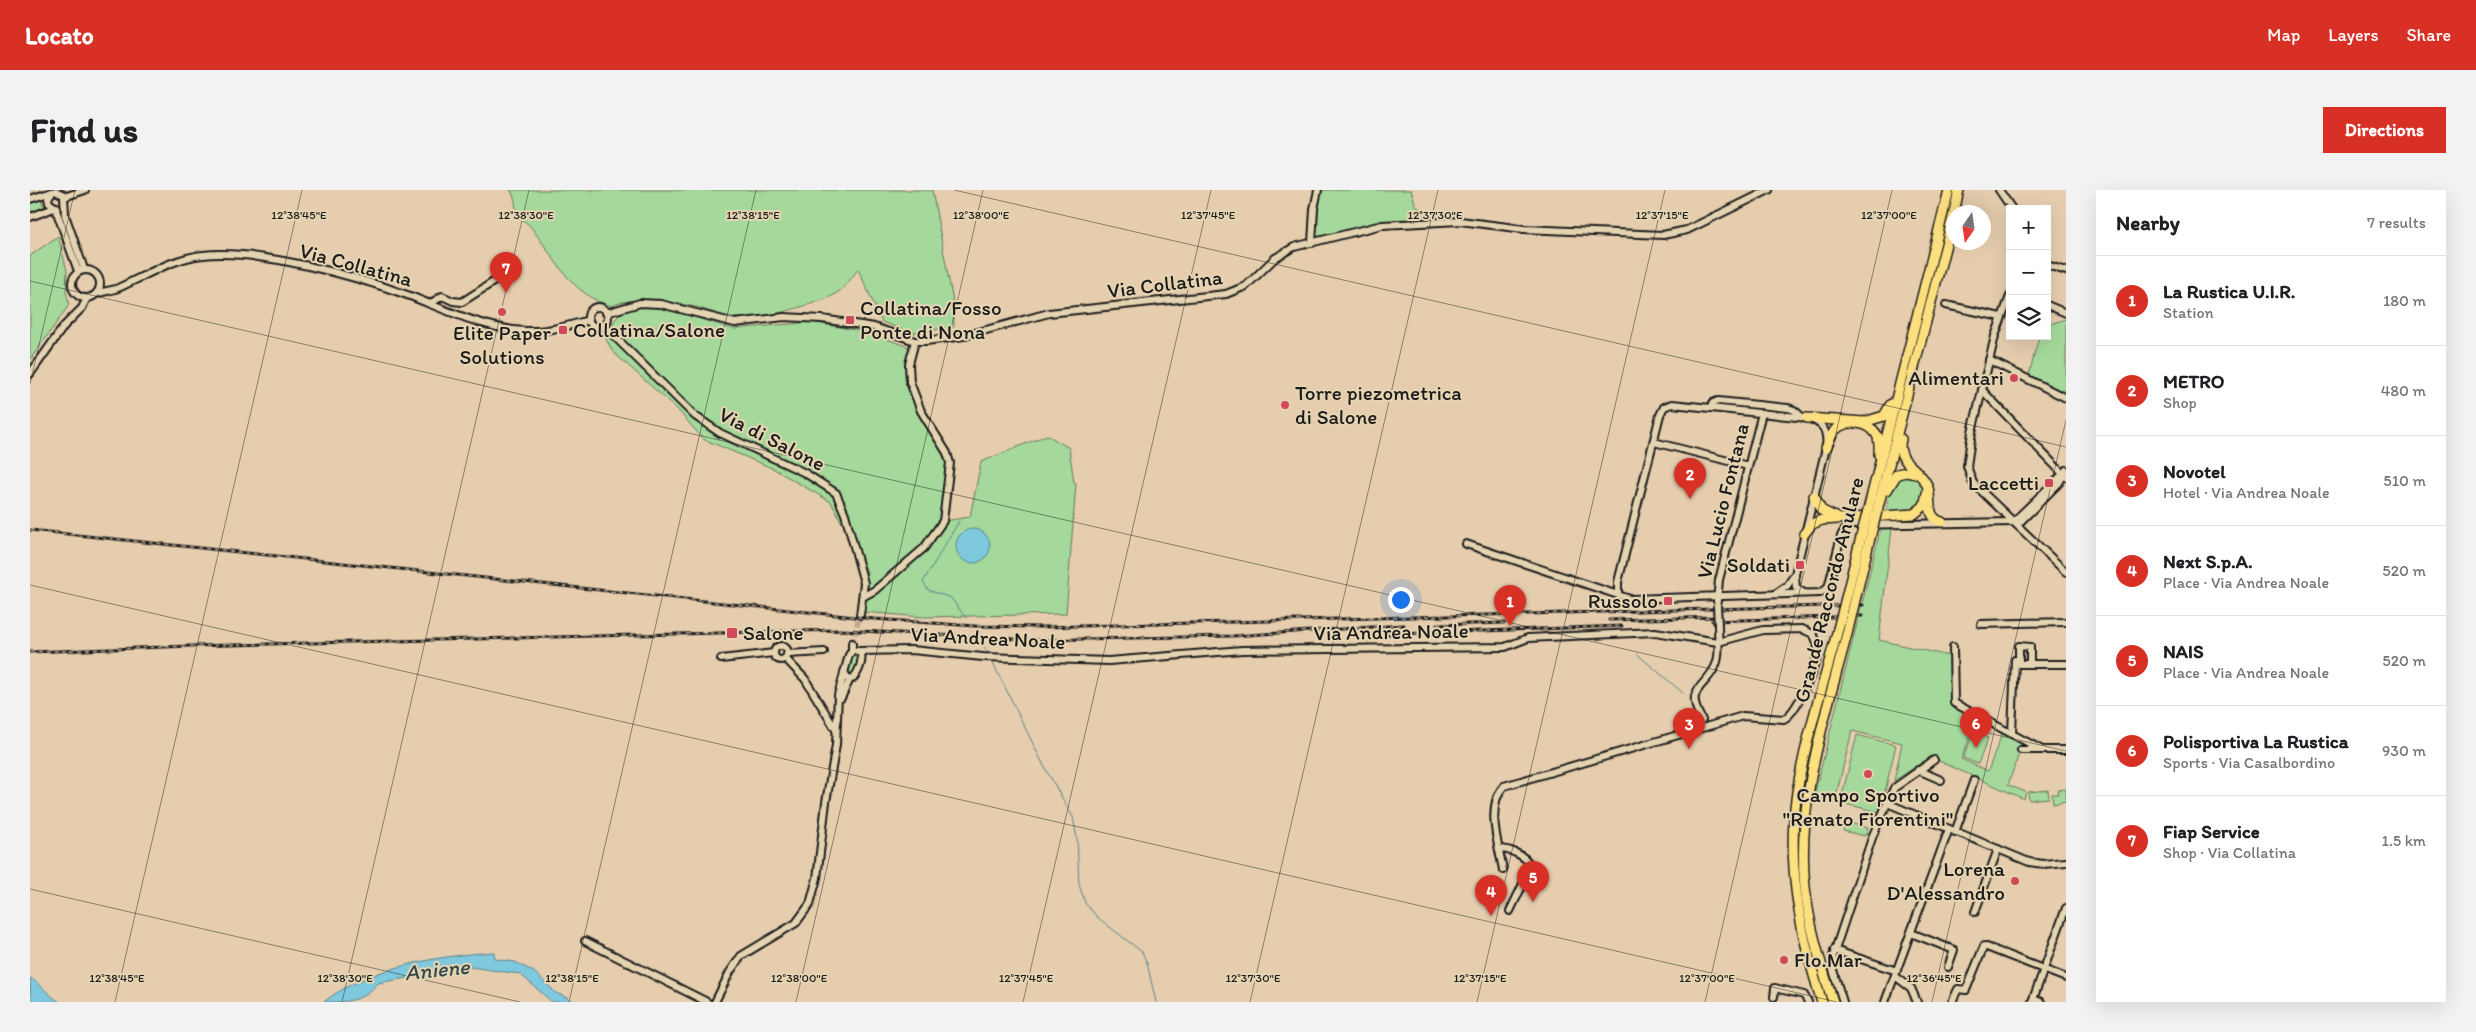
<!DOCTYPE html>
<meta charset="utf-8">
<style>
body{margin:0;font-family:Itim,sans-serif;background:#f2f2f2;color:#202124}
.controls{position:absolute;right:15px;top:15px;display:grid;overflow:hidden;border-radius:0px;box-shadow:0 5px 20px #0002}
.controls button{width:45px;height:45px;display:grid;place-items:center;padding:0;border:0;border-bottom:1px solid #e0e0e0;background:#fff;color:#202124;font:25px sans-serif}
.compass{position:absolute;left:1916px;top:15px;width:45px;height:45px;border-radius:50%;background:#fff;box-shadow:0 5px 20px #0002;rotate:193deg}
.you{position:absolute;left:1370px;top:409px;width:18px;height:18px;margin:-12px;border:4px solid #fff;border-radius:50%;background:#1a73e8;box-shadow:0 0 0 8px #1a73e833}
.badge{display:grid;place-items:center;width:32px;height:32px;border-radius:50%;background:#d93025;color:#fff;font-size:16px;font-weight:700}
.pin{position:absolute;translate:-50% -41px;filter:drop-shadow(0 1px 2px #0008)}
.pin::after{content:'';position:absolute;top:26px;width:18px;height:15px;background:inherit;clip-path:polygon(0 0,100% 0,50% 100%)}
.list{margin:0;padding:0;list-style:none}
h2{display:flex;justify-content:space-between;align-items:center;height:65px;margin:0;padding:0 20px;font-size:21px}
h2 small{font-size:16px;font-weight:400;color:#757577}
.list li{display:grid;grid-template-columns:32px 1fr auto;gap:15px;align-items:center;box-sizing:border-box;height:90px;padding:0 20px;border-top:1px solid #e0e0e0}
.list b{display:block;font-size:19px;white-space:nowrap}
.list p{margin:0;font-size:16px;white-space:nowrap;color:#757577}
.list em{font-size:16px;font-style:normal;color:#757577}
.icon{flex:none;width:28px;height:28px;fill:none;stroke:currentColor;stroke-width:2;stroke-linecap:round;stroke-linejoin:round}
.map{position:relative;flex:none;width:2036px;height:812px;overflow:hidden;border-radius:0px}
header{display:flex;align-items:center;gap:30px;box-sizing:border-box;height:70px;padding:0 25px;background:#d93025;color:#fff}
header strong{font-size:24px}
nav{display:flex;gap:28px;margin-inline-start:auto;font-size:18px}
.intro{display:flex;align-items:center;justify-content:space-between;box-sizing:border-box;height:120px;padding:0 30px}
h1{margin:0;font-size:35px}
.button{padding:12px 22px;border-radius:0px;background:#d93025;color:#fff;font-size:18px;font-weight:700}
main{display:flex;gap:30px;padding:0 30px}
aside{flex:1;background:#fff;border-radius:0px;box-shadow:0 5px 20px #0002}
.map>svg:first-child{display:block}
.green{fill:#a4d99b;stroke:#607a5c}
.water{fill:#7ec9de;stroke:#578490}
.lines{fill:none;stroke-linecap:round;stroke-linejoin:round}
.stream{stroke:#578490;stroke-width:1}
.minor-tunnel{stroke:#beaa91;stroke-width:6;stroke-dasharray:6 3;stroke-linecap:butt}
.minor-casing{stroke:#1c1c1c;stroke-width:10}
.highway-casing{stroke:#1c1c1c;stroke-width:12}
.minor{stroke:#e5d4b1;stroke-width:6}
.highway{stroke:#fce080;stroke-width:9}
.rail-casing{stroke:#1c1c1c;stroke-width:3}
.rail{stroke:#e5d4b1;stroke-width:1;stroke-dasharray:4;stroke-linecap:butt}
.minor-bridge-casing{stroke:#1c1c1c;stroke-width:10;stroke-linecap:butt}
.highway-bridge-casing{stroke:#1c1c1c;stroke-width:12;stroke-linecap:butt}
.minor-bridge{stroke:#e5d4b1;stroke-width:6}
.highway-bridge{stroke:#fce080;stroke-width:9}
.ticks{fill:none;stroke:#1c1c1c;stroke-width:1;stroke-opacity:0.45}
.poi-dot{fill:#d1495b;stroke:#e5d4b1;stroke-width:2}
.labels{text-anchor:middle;stroke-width:4;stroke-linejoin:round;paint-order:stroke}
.street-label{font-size:21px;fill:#1c1c1c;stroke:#e5d4b1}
.poi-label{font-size:21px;fill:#1c1c1c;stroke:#e5d4b1;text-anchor:start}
.water-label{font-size:22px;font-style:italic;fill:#34474c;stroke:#e5d4b1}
.ticks-label{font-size:12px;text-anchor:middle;fill:#1c1c1c;stroke:#e5d4b1;stroke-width:4;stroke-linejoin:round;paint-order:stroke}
</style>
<header>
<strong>Locato</strong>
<nav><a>Map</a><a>Layers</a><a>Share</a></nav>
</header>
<div class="intro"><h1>Find us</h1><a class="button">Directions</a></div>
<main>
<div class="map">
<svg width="2036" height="812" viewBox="0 0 2036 812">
<rect width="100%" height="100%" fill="#e6cdae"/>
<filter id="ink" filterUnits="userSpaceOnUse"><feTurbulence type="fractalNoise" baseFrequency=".02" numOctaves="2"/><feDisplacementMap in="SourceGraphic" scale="10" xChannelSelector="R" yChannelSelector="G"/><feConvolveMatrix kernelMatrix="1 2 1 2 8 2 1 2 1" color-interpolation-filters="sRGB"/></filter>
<g filter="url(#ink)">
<!-- green -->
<g class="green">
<path d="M480,0h422l22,117v20l-42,6 -30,-11 -24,-53c-18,26 -24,28 -54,37 -21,6 -43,13 -64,12 -17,0 -33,-9 -49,-12 -23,-5 -58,-11 -79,0 -41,-10 -58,-50 -82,-80 -3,-4 -9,-6 -12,-10 -4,-9 -1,-18 -8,-26z"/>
<path d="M1290,0h91l5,16 18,12 -54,6 -50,12 -13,1 -2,-5z"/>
<path d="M8,10l4,1 2,7 -14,6v-11z"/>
<path d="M28,46l9,35 -1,20 3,14 -39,55v-104z"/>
<path d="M627,116l77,23 77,-7 56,10 42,15 -4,24 5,24 39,64 -5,62 26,-4 11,-55 66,-27 22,13 5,34 2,1 -10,131 -143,3 -60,-5 4,-41 -36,-69 -57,-33 -71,-30 -26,-30 -64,-57 -8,-15c16,-31 19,-27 52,-31z"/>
<path d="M2036,129v74l-37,-18 10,-39h8v-11z"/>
<path d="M1878,284c3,2 9,3 11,5 10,8 4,25 -6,30 -7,4 -19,2 -27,2 4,-19 1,-30 22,-37z"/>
<path d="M1851,337l11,1 -13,112 70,16 1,45 4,5 29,15 -7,10 -3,-1 -12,29 27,12 15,-40 20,11 -15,43 18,7 -2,7 -94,-42 -36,24 8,-38 -50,-12 -18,73 -20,-8z"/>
<path d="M825,463l4,8 -5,13 -6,1 -2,-3 5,-16z"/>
<path d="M1944,542l14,6 -10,26 -15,-6z"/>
<path d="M1827,545l39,10 -16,67 -40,-9z"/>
<path d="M2036,599v12l-13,3 -1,-10h6l-1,-4z"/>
<path d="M2018,600l1,8 -20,2 -1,-8z"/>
<path d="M1816,632l22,6 -3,8 -22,-5z"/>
</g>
<!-- water -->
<g class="water">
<circle cx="943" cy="356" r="17"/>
<path d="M464,762l1,7 20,3 19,10 22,21 20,9h-24l-32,-28 -57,-8 -9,4 -76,13c-16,19 -31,19 -54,19 41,-34 118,-47 170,-50z"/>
<path d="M0,788c12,7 18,17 30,24h-29z"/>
</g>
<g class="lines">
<!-- stream -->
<g class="stream">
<path d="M929,331l-36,61 5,8 23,8 15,20"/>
<path d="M954,457l3,5"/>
<path d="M1607,464l46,39"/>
<path d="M962,471l53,107 28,49 4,21 2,46 6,19 12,14 45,35 5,11 9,39"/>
</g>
<!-- minor-tunnel -->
<path class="minor-tunnel" d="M822,453l8,-28"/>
<defs>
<g id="minor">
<path d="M1969,0l13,19"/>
<path d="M22,2l-4,6 1,5 6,4"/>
<path d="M34,7l21,-7"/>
<path d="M0,9l25,-8 9,4 1,20 19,54"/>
<path d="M25,17l23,64"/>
<path d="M0,27l27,-10"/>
<path d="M1282,53l2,-34 4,-19"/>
<path d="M2017,75l19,6"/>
<circle cx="56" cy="94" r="14"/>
<path d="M66,104c7,-3 15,-3 22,-6 27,-12 55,-30 85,-33 55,-6 154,21 207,41 36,14 76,33 115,35 22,1 43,-5 64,-11"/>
<path d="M1980,106l-15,40 -23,96 -5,34 6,17 93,89"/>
<path d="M400,114l12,-8 11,5 9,1 50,-32"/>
<path d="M1916,115l55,12"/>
<path d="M2017,115l19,8"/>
<circle cx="568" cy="127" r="10"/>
<path d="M576,123l34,-10 21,1 74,19 49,-6 38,2 52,8 41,14h11l38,-5 85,-23 177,-19 20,-8 29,-28 19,-11 88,-22 78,-4 64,8 139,6 24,-5 82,-40"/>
<path d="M573,135l92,91 25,17 85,40 31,20 9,21 19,69 -4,32"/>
<path d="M1959,170l77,38"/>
<path d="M0,184l34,-48 18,-18 5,-10"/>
<path d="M1952,200l84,87"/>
<path d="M1680,218l3,-5 5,-2 70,7 6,2 8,7"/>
<path d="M1624,252l94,24"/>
<path d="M1983,332l49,-47"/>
<path d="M1987,335l42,-42 7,-13"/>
<path d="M1436,354l164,55 190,-6 8,-5 13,-52 4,-7 7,-4 161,-3"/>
<path d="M1765,385l1,13 8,5"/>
<path d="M1588,404v-12l42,-167 4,-8 8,-3 135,14c16,5 21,12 19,30l-31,126 -8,12 -12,8"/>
<path d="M834,406l11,-6 49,-42 19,-27 7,-58 -3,-10 -26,-42 -11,-29 -1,-18 6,-23"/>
<path d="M1687,411l2,-21 43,-167"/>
<path d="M1951,434l85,-2"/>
<circle cx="751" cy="463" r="7"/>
<path d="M1923,457l1,56 88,47h24"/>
<path d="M828,461l54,-1 71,7 126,4 133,-11 263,-3 23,-9 127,-6 63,10 45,-12 39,-1 11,5c3,5 5,9 5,15 -1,16 -20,62 -34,70l-41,-3 -239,70c-19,20 -5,61 -1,84"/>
<path d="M757,464l37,-2"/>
<path d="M755,468l20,21 31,51"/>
<path d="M691,469l53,-6"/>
<path d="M2000,474v-17l-11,-1v18h47"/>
<path d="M814,482l4,7h4c6,-5 11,-17 9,-25l-4,-3"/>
<path d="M811,508l9,-19"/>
<path d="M1672,530c-20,-34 6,-31 15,-58 3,-11 1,-25 1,-36"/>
<path d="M1982,543l3,-73"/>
<path d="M1991,560h20"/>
<path d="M1888,580l23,10"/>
<path d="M1857,613l142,59 14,2 23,-2"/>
<path d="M1925,642l19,-52"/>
<path d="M1469,659c10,0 26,6 30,15l-6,20 -13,27"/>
<path d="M1945,722l23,-63"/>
<path d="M1881,743l43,17 -6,17"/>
<path d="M555,751l122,61"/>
<path d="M1804,760l63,21"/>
<path d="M1865,786l16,12 6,14"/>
<path d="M1744,807l1,-9 29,7 4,7"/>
<path d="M2003,809l8,3"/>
<path d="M685,812l15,-30 11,-16 55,-33 14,-19 7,-26 9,-76 10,-57 2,-50 11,-40 3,-4v-8"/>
<path d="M1813,812l-10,-32v-14l40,-121 21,-47 40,-28"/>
<path d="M1855,812l64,-173"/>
<path d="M1922,812l6,-13 8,1 18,-44 82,32"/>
<path d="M2002,812l34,-94"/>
</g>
<g id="highway">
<path d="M1924,22l5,-22"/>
<path d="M1777,228l57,4 20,-6 7,-12"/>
<path d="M1871,249c-6,24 18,28 26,46 6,13 -3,32 15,37"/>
<path d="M1796,258c3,-6 5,-13 9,-18 11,-11 34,-9 42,5 3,6 2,14 2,20"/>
<path d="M1857,300l10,-16 9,-2 11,2"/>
<path d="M1784,306l7,14 14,7"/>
<path d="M1838,320l81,-320"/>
<path d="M1847,321l77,-298"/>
<path d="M1774,344l8,-10 10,-4 92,-6 10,-8 4,-17"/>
<path d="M1817,404l15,-61"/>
<path d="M1826,406l15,-62"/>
<path d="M1792,812c-22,-68 -36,-138 -25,-210 9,-55 27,-109 41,-163"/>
<path d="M1803,812c-12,-37 -24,-76 -28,-115 -9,-88 21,-172 43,-257"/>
</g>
</defs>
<!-- minor casing -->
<use href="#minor" class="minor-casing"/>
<!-- highway casing -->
<use href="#highway" class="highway-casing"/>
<!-- minor -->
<use href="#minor" class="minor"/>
<!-- highway -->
<use href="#highway" class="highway"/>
<defs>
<g id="rail">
<path d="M0,340l844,89 101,7 67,1 821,-22"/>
<path d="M1579,430l110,-3"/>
<path d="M1682,431l150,-5"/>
<path d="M1407,435l67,-2"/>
<path d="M1337,445l255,-9"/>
<path d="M0,462l161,-6 650,-16 193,10 199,-4 171,-11"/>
</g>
</defs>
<!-- rail casing -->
<use href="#rail" class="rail-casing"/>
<!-- rail -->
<use href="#rail" class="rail"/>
<defs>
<path id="minor-bridge" d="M1687,415l1,21"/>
<g id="highway-bridge">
<path d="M1832,343l6,-23"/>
<path d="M1841,344l6,-23"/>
<path d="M1808,439l9,-35"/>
<path d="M1818,440l8,-34"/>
</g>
</defs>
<!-- minor-bridge casing -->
<use href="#minor-bridge" class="minor-bridge-casing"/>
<!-- highway-bridge casing -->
<use href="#highway-bridge" class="highway-bridge-casing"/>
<!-- minor-bridge -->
<use href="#minor-bridge" class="minor-bridge"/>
<!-- highway-bridge -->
<use href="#highway-bridge" class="highway-bridge"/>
</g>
</g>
<!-- ticks -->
<path class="ticks" d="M924,0l1112,257M0,91l2036,470M0,194l45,-194M0,395l1807,417M0,699l490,113M85,812l187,-812M312,812l187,-812M539,812l187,-812M766,812l187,-812M993,812l188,-812M1220,812l188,-812M1447,812l188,-812M1675,812l187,-812M1902,812l134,-582"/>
<!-- markers -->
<g class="poi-dot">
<circle cx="472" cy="122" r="5"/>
<rect x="815" y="125" width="10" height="10" rx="2.5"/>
<rect x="528" y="135" width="10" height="10" rx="2.5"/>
<circle cx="1984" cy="188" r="5"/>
<circle cx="1255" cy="215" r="5"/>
<rect x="2014" y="288" width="10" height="10" rx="2.5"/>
<rect x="1765" y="370" width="10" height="10" rx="2.5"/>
<rect x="1633" y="406" width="10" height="10" rx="2.5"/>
<rect x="696" y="437" width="12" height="12" rx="2.5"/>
<circle cx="1838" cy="584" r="5"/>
<circle cx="1985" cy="691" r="5"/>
<circle cx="1754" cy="770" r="5"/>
</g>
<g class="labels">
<!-- street labels -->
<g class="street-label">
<text transform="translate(326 75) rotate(15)" y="7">Via Collatina</text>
<text transform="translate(1135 94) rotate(-7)" y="7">Via Collatina</text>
<text transform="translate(742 249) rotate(27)" y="7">Via di Salone</text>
<text transform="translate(1693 311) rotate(-76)" y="7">Via Lucio Fontana</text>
<text transform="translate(1799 400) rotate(-76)" y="7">Grande Raccordo Anulare</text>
<text transform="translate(1361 442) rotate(-1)" y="7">Via Andrea Noale</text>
<text transform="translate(958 448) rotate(3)" y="7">Via Andrea Noale</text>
</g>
<!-- poi labels -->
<g class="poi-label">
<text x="830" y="125">Collatina/Fosso<tspan x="830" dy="24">Ponte di Nona</tspan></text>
<text x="543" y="147">Collatina/Salone</text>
<text x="472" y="150" text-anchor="middle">Elite Paper<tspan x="472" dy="24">Solutions</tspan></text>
<text x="1974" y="195" text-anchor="end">Alimentari</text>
<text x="1265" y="210">Torre piezometrica<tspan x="1265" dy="24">di Salone</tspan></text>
<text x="2009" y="300" text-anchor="end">Laccetti</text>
<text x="1760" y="382" text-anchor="end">Soldati</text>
<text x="1628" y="418" text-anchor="end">Russolo</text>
<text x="713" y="450">Salone</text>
<text x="1838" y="612" text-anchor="middle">Campo Sportivo<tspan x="1838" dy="24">"Renato Fiorentini"</tspan></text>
<text x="1975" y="686" text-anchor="end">Lorena<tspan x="1975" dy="24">D'Alessandro</tspan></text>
<text x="1764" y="777">Flo.Mar</text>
</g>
<!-- water labels -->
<g class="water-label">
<text transform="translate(407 779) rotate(-6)" y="8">Aniene</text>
</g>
</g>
<g class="ticks-label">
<text x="496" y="29">12°38'30"E</text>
<text x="723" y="29">12°38'15"E</text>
<text x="269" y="29">12°38'45"E</text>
<text x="951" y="29">12°38'00"E</text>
<text x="1178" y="29">12°37'45"E</text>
<text x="1405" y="29">12°37'30"E</text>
<text x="1632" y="29">12°37'15"E</text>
<text x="1859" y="29">12°37'00"E</text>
<text x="87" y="792">12°38'45"E</text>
<text x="315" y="792">12°38'30"E</text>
<text x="542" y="792">12°38'15"E</text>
<text x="769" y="792">12°38'00"E</text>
<text x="996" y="792">12°37'45"E</text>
<text x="1223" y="792">12°37'30"E</text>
<text x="1450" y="792">12°37'15"E</text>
<text x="1677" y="792">12°37'00"E</text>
<text x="1904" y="792">12°36'45"E</text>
</g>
</svg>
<div class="controls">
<button>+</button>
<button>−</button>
<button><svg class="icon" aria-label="layers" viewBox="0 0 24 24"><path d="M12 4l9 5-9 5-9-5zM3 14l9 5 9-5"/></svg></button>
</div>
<svg class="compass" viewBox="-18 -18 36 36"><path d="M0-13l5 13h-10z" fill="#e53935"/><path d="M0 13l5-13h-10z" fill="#757577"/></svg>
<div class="you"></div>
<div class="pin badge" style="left:1480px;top:436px">1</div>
<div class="pin badge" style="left:1660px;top:309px">2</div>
<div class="pin badge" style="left:1659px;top:559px">3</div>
<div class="pin badge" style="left:1461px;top:726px">4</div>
<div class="pin badge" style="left:1503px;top:712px">5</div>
<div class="pin badge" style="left:1946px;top:558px">6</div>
<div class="pin badge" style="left:476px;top:103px">7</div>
</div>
<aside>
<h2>Nearby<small>7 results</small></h2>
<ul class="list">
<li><span class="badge">1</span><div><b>La Rustica U.I.R.</b><p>Station</p></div><em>180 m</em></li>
<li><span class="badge">2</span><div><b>METRO</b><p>Shop</p></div><em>480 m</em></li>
<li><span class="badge">3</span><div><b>Novotel</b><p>Hotel · Via Andrea Noale</p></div><em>510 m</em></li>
<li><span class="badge">4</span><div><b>Next S.p.A.</b><p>Place · Via Andrea Noale</p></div><em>520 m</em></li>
<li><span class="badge">5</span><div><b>NAIS</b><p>Place · Via Andrea Noale</p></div><em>520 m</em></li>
<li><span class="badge">6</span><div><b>Polisportiva La Rustica</b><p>Sports · Via Casalbordino</p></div><em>930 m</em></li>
<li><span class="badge">7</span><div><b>Fiap Service</b><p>Shop · Via Collatina</p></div><em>1.5 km</em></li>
</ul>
</aside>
</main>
